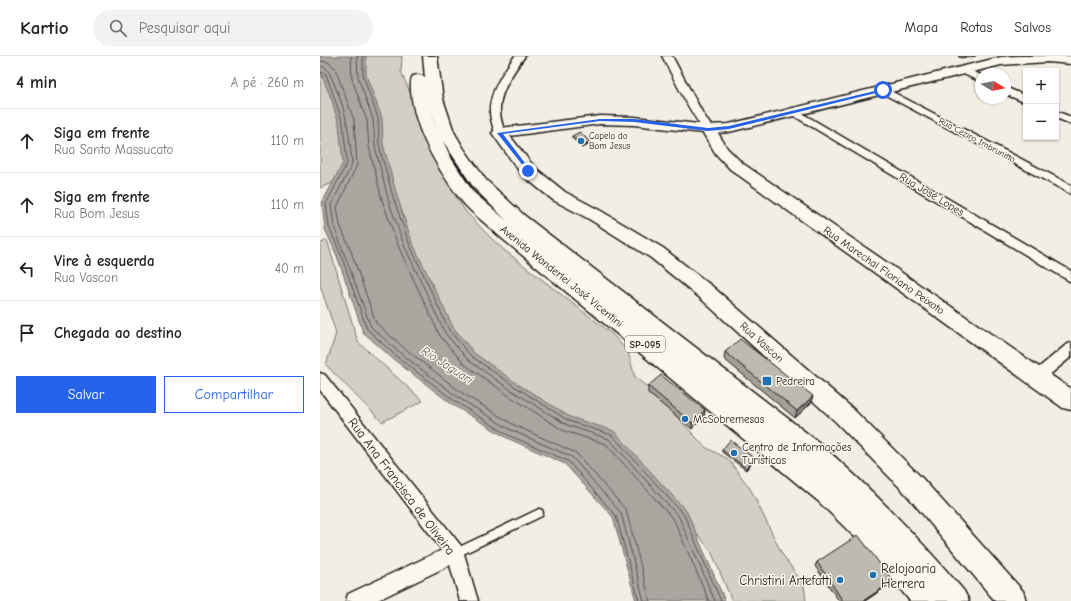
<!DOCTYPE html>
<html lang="pt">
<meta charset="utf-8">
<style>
body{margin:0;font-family:"Comic Neue",sans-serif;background:#f2f2f2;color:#222}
.controls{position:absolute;right:12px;top:12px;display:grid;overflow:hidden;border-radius:0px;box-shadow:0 1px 3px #0004}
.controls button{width:36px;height:36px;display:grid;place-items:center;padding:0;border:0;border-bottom:1px solid #e0e0e0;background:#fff;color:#222;font:20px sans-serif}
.compass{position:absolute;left:655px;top:12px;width:36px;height:36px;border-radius:50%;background:#fff;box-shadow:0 1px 3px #0004;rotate:100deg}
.stop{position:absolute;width:12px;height:12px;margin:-9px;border:3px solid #2563eb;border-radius:50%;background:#fff}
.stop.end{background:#2563eb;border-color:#fff;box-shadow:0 1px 4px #0008}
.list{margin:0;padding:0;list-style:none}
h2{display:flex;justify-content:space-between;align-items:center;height:52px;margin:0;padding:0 16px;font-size:17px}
h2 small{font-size:13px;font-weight:400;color:#767676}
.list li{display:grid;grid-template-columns:26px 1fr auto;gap:12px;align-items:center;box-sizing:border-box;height:64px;padding:0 16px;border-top:1px solid #e0e0e0}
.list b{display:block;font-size:15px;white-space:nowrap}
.list p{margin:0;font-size:13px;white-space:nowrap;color:#767676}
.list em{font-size:13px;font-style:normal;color:#767676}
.actions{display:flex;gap:8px;padding:12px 16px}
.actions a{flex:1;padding:9px 0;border:1px solid #2563eb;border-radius:0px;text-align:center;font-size:14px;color:#2563eb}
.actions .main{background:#2563eb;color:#fff}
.icon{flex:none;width:22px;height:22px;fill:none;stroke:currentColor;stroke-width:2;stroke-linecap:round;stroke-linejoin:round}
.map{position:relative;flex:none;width:751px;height:545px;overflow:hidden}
header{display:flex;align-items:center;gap:24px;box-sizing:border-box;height:56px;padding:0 20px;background:#fff;border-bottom:1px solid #e0e0e0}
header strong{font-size:19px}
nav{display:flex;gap:22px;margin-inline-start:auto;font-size:14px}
.search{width:280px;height:36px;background:#f2f2f2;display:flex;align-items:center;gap:10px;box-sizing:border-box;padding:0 14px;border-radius:22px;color:#767676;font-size:15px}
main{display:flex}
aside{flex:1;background:#fff}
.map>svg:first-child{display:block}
.green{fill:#d2cfc6;stroke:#777671}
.water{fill:#a9a6a0;stroke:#716f6b}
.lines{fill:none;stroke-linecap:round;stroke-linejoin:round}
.shore{stroke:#545351;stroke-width:1}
.lane-casing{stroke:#1c1c1c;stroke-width:3}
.street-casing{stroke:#1c1c1c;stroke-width:3}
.secondary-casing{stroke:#1c1c1c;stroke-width:3}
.primary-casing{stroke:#1c1c1c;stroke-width:3}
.lane{fill:#fbf7ec;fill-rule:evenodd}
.street{fill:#fbf7ec;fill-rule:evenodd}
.secondary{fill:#fbf7ec;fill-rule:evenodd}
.primary{fill:#fbf7ec;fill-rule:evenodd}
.wall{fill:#a3a098;stroke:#1c1c1c}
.shaded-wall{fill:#84827c;stroke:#1c1c1c}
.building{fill:#bdbab1;stroke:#1c1c1c}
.route{fill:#2563eb}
.poi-dot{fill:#1f6fb2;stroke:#fbf7ec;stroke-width:1.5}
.labels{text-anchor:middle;stroke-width:3;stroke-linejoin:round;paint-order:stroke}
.far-poi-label{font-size:9px;fill:#1c1c1c;stroke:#fbf7ec;text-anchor:start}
.far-street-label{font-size:9px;fill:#1c1c1c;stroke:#fbf7ec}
.shield{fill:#fbf7ec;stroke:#5f5e5a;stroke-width:1}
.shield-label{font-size:10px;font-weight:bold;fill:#1c1c1c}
.street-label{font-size:11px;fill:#1c1c1c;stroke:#fbf7ec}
.poi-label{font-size:11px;fill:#1c1c1c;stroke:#fbf7ec;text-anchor:start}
.water-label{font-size:12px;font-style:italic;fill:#545351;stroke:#fbf7ec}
.near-street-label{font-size:13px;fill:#1c1c1c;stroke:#fbf7ec}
.near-poi-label{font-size:13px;fill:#1c1c1c;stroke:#fbf7ec;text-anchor:start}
</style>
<header>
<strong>Kartio</strong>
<div class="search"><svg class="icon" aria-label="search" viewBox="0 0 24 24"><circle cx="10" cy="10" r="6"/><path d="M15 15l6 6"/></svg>Pesquisar aqui</div>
<nav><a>Mapa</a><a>Rotas</a><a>Salvos</a></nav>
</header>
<main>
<aside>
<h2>4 min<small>A pé · 260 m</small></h2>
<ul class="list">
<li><svg class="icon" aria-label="ahead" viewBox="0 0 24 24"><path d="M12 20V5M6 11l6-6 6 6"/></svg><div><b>Siga em frente</b><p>Rua Santo Massucato</p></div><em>110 m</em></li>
<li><svg class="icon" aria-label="ahead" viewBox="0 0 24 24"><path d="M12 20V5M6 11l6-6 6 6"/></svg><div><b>Siga em frente</b><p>Rua Bom Jesus</p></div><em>110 m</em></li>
<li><svg class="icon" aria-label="left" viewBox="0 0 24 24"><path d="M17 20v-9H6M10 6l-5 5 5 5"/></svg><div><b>Vire à esquerda</b><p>Rua Vascon</p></div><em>40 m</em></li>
<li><svg class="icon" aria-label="arrive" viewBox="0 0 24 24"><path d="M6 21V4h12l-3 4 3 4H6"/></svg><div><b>Chegada ao destino</b></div></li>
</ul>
<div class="actions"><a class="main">Salvar</a><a>Compartilhar</a></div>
</aside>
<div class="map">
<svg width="751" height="545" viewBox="0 0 751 545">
<rect width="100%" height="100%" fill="#f2eee4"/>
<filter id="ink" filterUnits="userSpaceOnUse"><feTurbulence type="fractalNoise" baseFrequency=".025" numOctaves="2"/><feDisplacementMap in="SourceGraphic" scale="8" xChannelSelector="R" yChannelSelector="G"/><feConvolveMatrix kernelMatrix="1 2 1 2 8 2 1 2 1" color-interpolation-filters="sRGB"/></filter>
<g filter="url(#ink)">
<!-- green -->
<g class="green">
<path d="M0,0l29,86 -9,38 -20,8z"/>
<path d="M36,0h46l-1,16 50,111 5,14 10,15 24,25 14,13 108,84 16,18 7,25 24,20 46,50 23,12 23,31 31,64 22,31 2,16h-74l-21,-50 -41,-51 -212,-151 -65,-132z"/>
<path d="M7,184l31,102 65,59 -41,21 -56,-57 10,-32 -16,-48v-41z"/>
</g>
<!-- water -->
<path class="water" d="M0,0h46v19l16,43 1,26 14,52 15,46 41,85 21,26 42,30 54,34 44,14 73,81 38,89h-89l-23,-84 -48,-53 -58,-26 -54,-33 -60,-46 -30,-27 -26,-76 -12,-27 -3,-26 21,-40 -4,-39 -8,-26 -11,-27z"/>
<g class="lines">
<!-- shore -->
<g class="shore">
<path d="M31,0l1,23 15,42 2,26 13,53 17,48 41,88 24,28 44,31 56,36 42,13 68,76 35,81"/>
<path d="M37,0l1,21 15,42 2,27 13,53 16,46 41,88 23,27 43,30 56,35 42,14 70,78 36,84"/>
<path d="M43,0v20l15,42 1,27 14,52 16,46 40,87 22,26 43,30 55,35 43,14 72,80 37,86"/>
<path d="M0,5l8,1 7,6 19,52 3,45 -20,42 3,18 11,26 25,72 27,24 59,46 52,32 62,28 50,57 24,91"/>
<path d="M0,11h5c5,5 7,12 10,19 12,27 14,47 17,76l-1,5 -20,38 3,21 37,101 28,25 60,46 52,32 61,27 49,56 23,88"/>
<path d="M0,16l6,2 17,49 4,40 -21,41 3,23 12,28 26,74 29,27 60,46 52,33 60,26 48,55 23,85"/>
</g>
<defs>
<path id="lane" d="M219,453l3,1 1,3 -1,3 -83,40 -3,2 -3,-2 -2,-3 2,-3z"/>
<g id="street">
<path d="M195,0h10c-11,15 -26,36 -25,55 0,8 3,15 5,22l-5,3 -5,-3c-2,-7 -5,-14 -5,-21 -1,-20 14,-41 25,-56z"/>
<path d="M342,0h10l30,56 11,17 -1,2 -4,1c-10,-2 -39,-64 -46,-76z"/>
<path d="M642,11l19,8v7l-22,-10 -2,-2 2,-2z"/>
<path d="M563,31l188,98v9l-191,-102 -2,-2z"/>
<path d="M685,31l21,9v7l-21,-9z"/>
<path d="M473,52l278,163v11l-282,-169 -1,-2 1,-2z"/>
<path d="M736,55l15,6v7l-15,-6z"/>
<path d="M751,287v14l-30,25 -5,2 -5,-2 -2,-4 2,-4 35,-29z"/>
<path d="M0,317l5,2 137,172 16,54h-18l-10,-36 -74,36h-30l2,-7 94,-44 -122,-160z"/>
</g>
<path id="secondary" d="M698,0h53v8l-23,-2 -47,3 -272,67 -11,1 9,15 15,15 329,226v21l-8,-2 -333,-239 -14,-15 -13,-21 -69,-8 -34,-1 -90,12 24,31 31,25 36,19 62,37 50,39 139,121 70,70 101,113 3,10h-31l-89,-107 -70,-72 -137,-125 -48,-39 -62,-39 -36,-19 -31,-25 -30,-42 3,-3 5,-2 100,-12 34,1 74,8 21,-1 272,-67z"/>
<path id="primary" d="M103,0h14l6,43 11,33 10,17 22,31 39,36 292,225c53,46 101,96 147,150l5,10h-59l-42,-51 -50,-49 -320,-266c-12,-12 -28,-23 -38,-36 -23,-31 -46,-70 -49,-108 0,-6 -1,-11 2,-15l5,-1 5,1 2,2zM108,44l8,28 -1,-3zM123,85l31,47 32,32 -33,-28 -22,-34z"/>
</defs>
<!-- lane casing -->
<use href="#lane" class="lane-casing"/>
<!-- street casing -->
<use href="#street" class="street-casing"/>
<!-- secondary casing -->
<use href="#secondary" class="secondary-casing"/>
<!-- primary casing -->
<use href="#primary" class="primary-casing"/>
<!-- lane -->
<use href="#lane" class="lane"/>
<!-- street -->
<use href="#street" class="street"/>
<!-- secondary -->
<use href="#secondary" class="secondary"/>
<!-- primary -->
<use href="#primary" class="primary"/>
</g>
<!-- wall -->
<g class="wall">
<path d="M638,0h18l-16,2z"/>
<path d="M252,80l18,6v2l-8,4 -10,-10z"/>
<path d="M405,296l86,51 -16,15 -71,-59z"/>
<path d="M328,330l57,24 -1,7 -12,12 -44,-36z"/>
<path d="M402,394l32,10 -8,10 -24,-18z"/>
<path d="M497,506l76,19 -3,3 -25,17h-26l-24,-35z"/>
</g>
<!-- shaded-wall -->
<g class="shaded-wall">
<path d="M270,86v2l-8,4v-3z"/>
<path d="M493,340l-2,7 -16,15 2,-7z"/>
<path d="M385,354l-1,7 -12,12v-6z"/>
<path d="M434,402v2l-8,10v-2z"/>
<path d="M573,525l-3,3 -25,17h-2z"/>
</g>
<!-- building -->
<g class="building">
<path d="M260,76l10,10 -8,3 -10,-9z"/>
<path d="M420,283l73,57 -16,15 -72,-59z"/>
<path d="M341,319l44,35 -13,13 -44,-37z"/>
<path d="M410,384l24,18 -8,10 -24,-18z"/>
<path d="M538,479l35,46 -30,20h-20l-26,-39z"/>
</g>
</g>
<!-- route -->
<path class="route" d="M563,33l1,2 -155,38 -21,2 -74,-9 -34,-1 -97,13 28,37 -3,1 -31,-39 103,-14h34l74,9 21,-2z"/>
<!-- markers -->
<g class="poi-dot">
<circle cx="261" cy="85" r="4"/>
<rect x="442" y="320" width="10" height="10" rx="2"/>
<circle cx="365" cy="363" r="4"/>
<circle cx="414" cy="397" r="4"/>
<circle cx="553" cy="519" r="4"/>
<circle cx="520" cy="524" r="4"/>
</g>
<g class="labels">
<!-- far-poi labels -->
<g class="far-poi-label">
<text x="269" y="83">Capela do<tspan x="269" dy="10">Bom Jesus</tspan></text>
</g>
<!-- far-street labels -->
<g class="far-street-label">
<text transform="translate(657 84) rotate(28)" y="3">Rua Ceziro Imbrunitto</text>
</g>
<!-- shield labels -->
<rect class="shield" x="305" y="280" width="40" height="16" rx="3"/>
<g class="shield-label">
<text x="325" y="292">SP-095</text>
</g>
<!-- street labels -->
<g class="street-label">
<text transform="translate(612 138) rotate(31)" y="4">Rua José Lopes</text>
<text transform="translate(564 214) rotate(35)" y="4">Rua Marechal Floriano Peixoto</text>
<text transform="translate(242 220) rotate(39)" y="4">Avenida Wanderlei José Vicentini</text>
<text transform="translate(442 286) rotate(42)" y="4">Rua Vascon</text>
</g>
<!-- poi labels -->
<g class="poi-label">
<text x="456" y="329">Pedreira</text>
<text x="373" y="367">McSobremesas</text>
<text x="422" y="395">Centro de Informações<tspan x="422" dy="13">Turísticas</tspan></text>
</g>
<!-- water labels -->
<g class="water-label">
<text transform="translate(127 309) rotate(33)" y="4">Rio Jaguari</text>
</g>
<!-- near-street labels -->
<g class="near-street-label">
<text transform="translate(82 430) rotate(53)" y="5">Rua Ana Francisca de Oliveira</text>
</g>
<!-- near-poi labels -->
<g class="near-poi-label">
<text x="561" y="517">Relojoaria<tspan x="561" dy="15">Herrera</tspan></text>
<text x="512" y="529" text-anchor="end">Christini Artefatti</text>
</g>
</g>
</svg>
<div class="controls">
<button>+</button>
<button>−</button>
</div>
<svg class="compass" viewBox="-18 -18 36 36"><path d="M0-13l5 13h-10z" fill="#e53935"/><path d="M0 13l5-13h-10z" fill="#767676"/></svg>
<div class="stop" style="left:563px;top:34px"></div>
<div class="stop end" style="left:208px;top:115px"></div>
</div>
</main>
